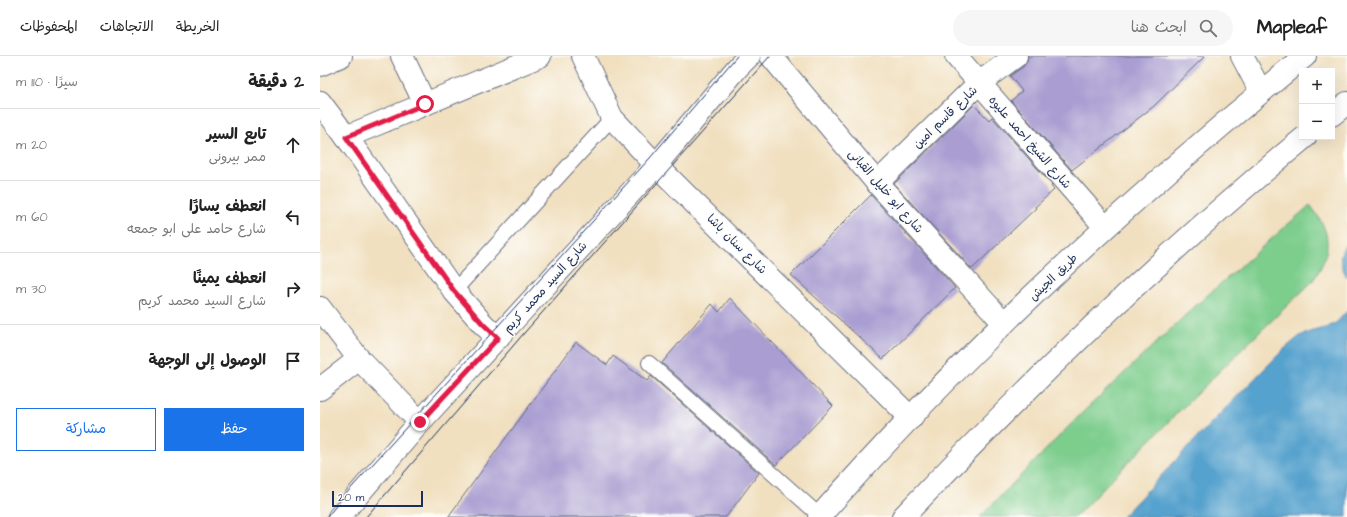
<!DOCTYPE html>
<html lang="ar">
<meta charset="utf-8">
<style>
body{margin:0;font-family:"Architects Daughter","Playpen Sans Arabic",sans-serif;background:#f6f6f6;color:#222;direction:rtl}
.controls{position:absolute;right:12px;top:12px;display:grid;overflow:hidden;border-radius:0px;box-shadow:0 4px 16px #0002}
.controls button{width:36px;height:36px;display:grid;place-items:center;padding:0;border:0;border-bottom:1px solid #e0e0e0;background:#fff;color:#222;font:20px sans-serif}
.scale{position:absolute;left:12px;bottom:10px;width:91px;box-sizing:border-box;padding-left:4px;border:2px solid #1b2f5e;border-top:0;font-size:11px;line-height:14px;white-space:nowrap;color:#1b2f5e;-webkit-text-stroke:3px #fdfcf7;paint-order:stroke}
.stop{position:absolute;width:12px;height:12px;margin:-9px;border:3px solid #e11d48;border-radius:50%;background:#fff}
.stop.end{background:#e11d48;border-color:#fff;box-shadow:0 1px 4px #0008}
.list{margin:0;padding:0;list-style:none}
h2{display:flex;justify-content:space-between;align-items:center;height:52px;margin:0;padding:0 16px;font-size:17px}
h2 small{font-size:13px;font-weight:400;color:#767676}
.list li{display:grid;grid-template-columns:26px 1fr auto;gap:12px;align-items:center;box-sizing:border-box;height:72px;padding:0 16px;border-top:1px solid #e0e0e0}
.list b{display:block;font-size:15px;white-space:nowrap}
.list p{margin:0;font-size:13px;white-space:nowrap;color:#767676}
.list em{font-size:13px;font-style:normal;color:#767676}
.actions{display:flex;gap:8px;padding:12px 16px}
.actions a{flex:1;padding:9px 0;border:1px solid #1a73e8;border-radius:0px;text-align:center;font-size:14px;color:#1a73e8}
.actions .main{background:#1a73e8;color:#fff}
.icon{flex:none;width:22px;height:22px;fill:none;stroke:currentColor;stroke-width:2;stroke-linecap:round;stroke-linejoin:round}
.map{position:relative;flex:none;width:1027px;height:461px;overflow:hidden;direction:ltr}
header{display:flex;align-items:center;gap:24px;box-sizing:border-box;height:56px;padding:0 20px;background:#fff;border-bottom:1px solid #e0e0e0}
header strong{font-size:19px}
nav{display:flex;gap:22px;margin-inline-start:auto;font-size:14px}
.search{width:280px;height:36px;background:#f6f6f6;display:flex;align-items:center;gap:10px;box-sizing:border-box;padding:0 14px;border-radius:22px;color:#767676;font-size:15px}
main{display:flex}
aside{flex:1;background:#fff}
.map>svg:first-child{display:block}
.green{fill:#7dcd8d;stroke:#4c7e76}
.water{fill:#56a2ce;stroke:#386896}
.building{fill:#a99dd1}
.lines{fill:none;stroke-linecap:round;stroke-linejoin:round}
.lane-casing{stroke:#666d80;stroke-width:16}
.street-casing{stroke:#666d80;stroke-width:24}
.secondary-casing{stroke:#666d80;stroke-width:24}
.highway-casing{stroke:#666d80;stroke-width:24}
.lane{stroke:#fff;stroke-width:14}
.street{stroke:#fff;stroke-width:22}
.secondary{stroke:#fff;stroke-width:22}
.highway{stroke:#fff;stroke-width:22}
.tram{stroke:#1b2f5e;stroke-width:1}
.route{stroke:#e11d48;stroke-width:5}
.labels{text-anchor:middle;stroke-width:3;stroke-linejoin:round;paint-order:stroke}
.street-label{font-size:12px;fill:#1b2f5e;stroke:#fdfcf7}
</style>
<header>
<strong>Mapleaf</strong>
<div class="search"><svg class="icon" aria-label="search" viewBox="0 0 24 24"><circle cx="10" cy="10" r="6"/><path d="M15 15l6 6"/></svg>ابحث هنا</div>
<nav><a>الخريطة</a><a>الاتجاهات</a><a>المحفوظات</a></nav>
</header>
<main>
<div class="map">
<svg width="1027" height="461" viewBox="0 0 1027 461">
<rect width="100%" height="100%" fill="#fdfcf7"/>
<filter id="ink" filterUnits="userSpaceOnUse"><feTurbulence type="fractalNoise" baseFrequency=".025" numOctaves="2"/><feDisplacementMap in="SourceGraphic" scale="8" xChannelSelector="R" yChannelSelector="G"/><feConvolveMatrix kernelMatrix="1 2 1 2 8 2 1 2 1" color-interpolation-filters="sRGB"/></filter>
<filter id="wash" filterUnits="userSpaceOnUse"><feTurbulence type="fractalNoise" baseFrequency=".012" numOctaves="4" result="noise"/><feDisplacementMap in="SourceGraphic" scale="16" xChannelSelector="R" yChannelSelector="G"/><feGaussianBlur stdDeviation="0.9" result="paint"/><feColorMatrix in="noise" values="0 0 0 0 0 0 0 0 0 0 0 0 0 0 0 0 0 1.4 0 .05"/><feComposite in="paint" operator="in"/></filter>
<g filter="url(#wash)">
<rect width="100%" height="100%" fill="#f1e0c0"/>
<!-- green -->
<path class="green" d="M990,149c23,28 22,48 2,77 -81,77 -160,155 -237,235h-95l100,-102 113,-107z"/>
<!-- water -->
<g class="water">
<path d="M1027,187v34c-7,-12 -10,-22 0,-34z"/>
<path d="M1027,255v206h-225l90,-95 72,-73 16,-13 9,-4 19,-5 9,-5z"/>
</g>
<g id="blocks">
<!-- building -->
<g class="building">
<path d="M708,0h177l-51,50 -82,64 -61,-69 11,-10 -12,-15 14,-10 3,-5z"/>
<path d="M654,49l15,15 3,-3 60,68 -1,1 3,4 -19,17 1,1 -64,61 -78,-85z"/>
<path d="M551,139l84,93 -72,71 -92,-84z"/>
<path d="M410,242l103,108 -57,59 -114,-102 50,-59 7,8z"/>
<path d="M256,286l31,23 6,-9 34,25 4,-5 108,97 -33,44h-278z"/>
</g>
</g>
</g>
<g filter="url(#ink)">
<use href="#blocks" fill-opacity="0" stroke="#666d80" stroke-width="1"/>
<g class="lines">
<defs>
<g id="lane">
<path d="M134,235l158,-173"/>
<path d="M329,307l171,153"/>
</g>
<g id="street">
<path d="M82,0l23,48"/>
<path d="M263,0l29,62 44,47 255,253"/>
<path d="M451,0l106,127 127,140"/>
<path d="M636,0l149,171"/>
<path d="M922,0l19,36"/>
<path d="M0,9l21,-9"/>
<path d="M0,46l33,44 101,145 29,33 15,14"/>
<path d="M26,81l194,-81"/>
<path d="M557,127l102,-100 37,-27"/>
<path d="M0,252l39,51 61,63"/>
<path d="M0,333l39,-30"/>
</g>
<path id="secondary" d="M19,461l81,-95 236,-257 82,-98 11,-11"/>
<g id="highway">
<path d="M1012,59l15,-12"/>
<path d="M499,461c148,-168 313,-320 486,-461"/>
<path d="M583,461c127,-134 260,-263 402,-380"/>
</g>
</defs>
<!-- lane casing -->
<use href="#lane" class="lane-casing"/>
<!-- street casing -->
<use href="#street" class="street-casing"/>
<!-- secondary casing -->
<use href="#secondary" class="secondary-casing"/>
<!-- highway casing -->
<use href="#highway" class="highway-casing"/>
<!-- lane -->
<use href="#lane" class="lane"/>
<!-- street -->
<use href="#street" class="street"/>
<!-- secondary -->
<use href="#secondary" class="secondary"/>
<!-- highway -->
<use href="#highway" class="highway"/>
<!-- tram -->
<g class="tram">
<path d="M7,461l17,-21 306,-338 87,-102"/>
<path d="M46,461l159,-185 245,-276"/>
</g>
</g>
</g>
<g class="lines" filter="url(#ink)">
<!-- route -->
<path class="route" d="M100,366l78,-84 -15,-14 -29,-33 -108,-154 79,-33"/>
</g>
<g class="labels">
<!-- street labels -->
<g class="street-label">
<text transform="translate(625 61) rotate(-44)" y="4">شارع قاسم امين</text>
<text transform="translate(710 86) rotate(49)" y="4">شارع الشيخ احمد عليوه</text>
<text transform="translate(566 135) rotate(49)" y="4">شارع ابو خليل القبانى</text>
<text transform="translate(417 188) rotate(45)" y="4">شارع سنان باشا</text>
<text transform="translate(733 221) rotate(-44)" y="4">طريق الجيش</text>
<text transform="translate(225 231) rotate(-48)" y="4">شارع السيد محمد كريم</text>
</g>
</g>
</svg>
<div class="controls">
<button>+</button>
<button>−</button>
</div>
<div class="scale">20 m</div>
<div class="stop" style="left:105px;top:48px"></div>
<div class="stop end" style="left:100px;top:366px"></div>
</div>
<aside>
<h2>2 دقيقة<small>سيرًا · 110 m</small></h2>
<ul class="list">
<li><svg class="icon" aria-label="ahead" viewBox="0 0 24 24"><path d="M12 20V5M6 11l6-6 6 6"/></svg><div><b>تابع السير</b><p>ممر بيرونى</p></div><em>20 m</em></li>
<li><svg class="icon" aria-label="left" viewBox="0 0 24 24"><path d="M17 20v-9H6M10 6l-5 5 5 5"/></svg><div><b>انعطف يسارًا</b><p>شارع حامد على ابو جمعه</p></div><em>60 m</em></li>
<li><svg class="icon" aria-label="right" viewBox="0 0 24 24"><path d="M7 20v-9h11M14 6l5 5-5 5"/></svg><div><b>انعطف يمينًا</b><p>شارع السيد محمد كريم</p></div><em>30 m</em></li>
<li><svg class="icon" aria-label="arrive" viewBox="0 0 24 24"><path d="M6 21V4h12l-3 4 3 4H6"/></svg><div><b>الوصول إلى الوجهة</b></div></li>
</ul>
<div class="actions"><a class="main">حفظ</a><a>مشاركة</a></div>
</aside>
</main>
